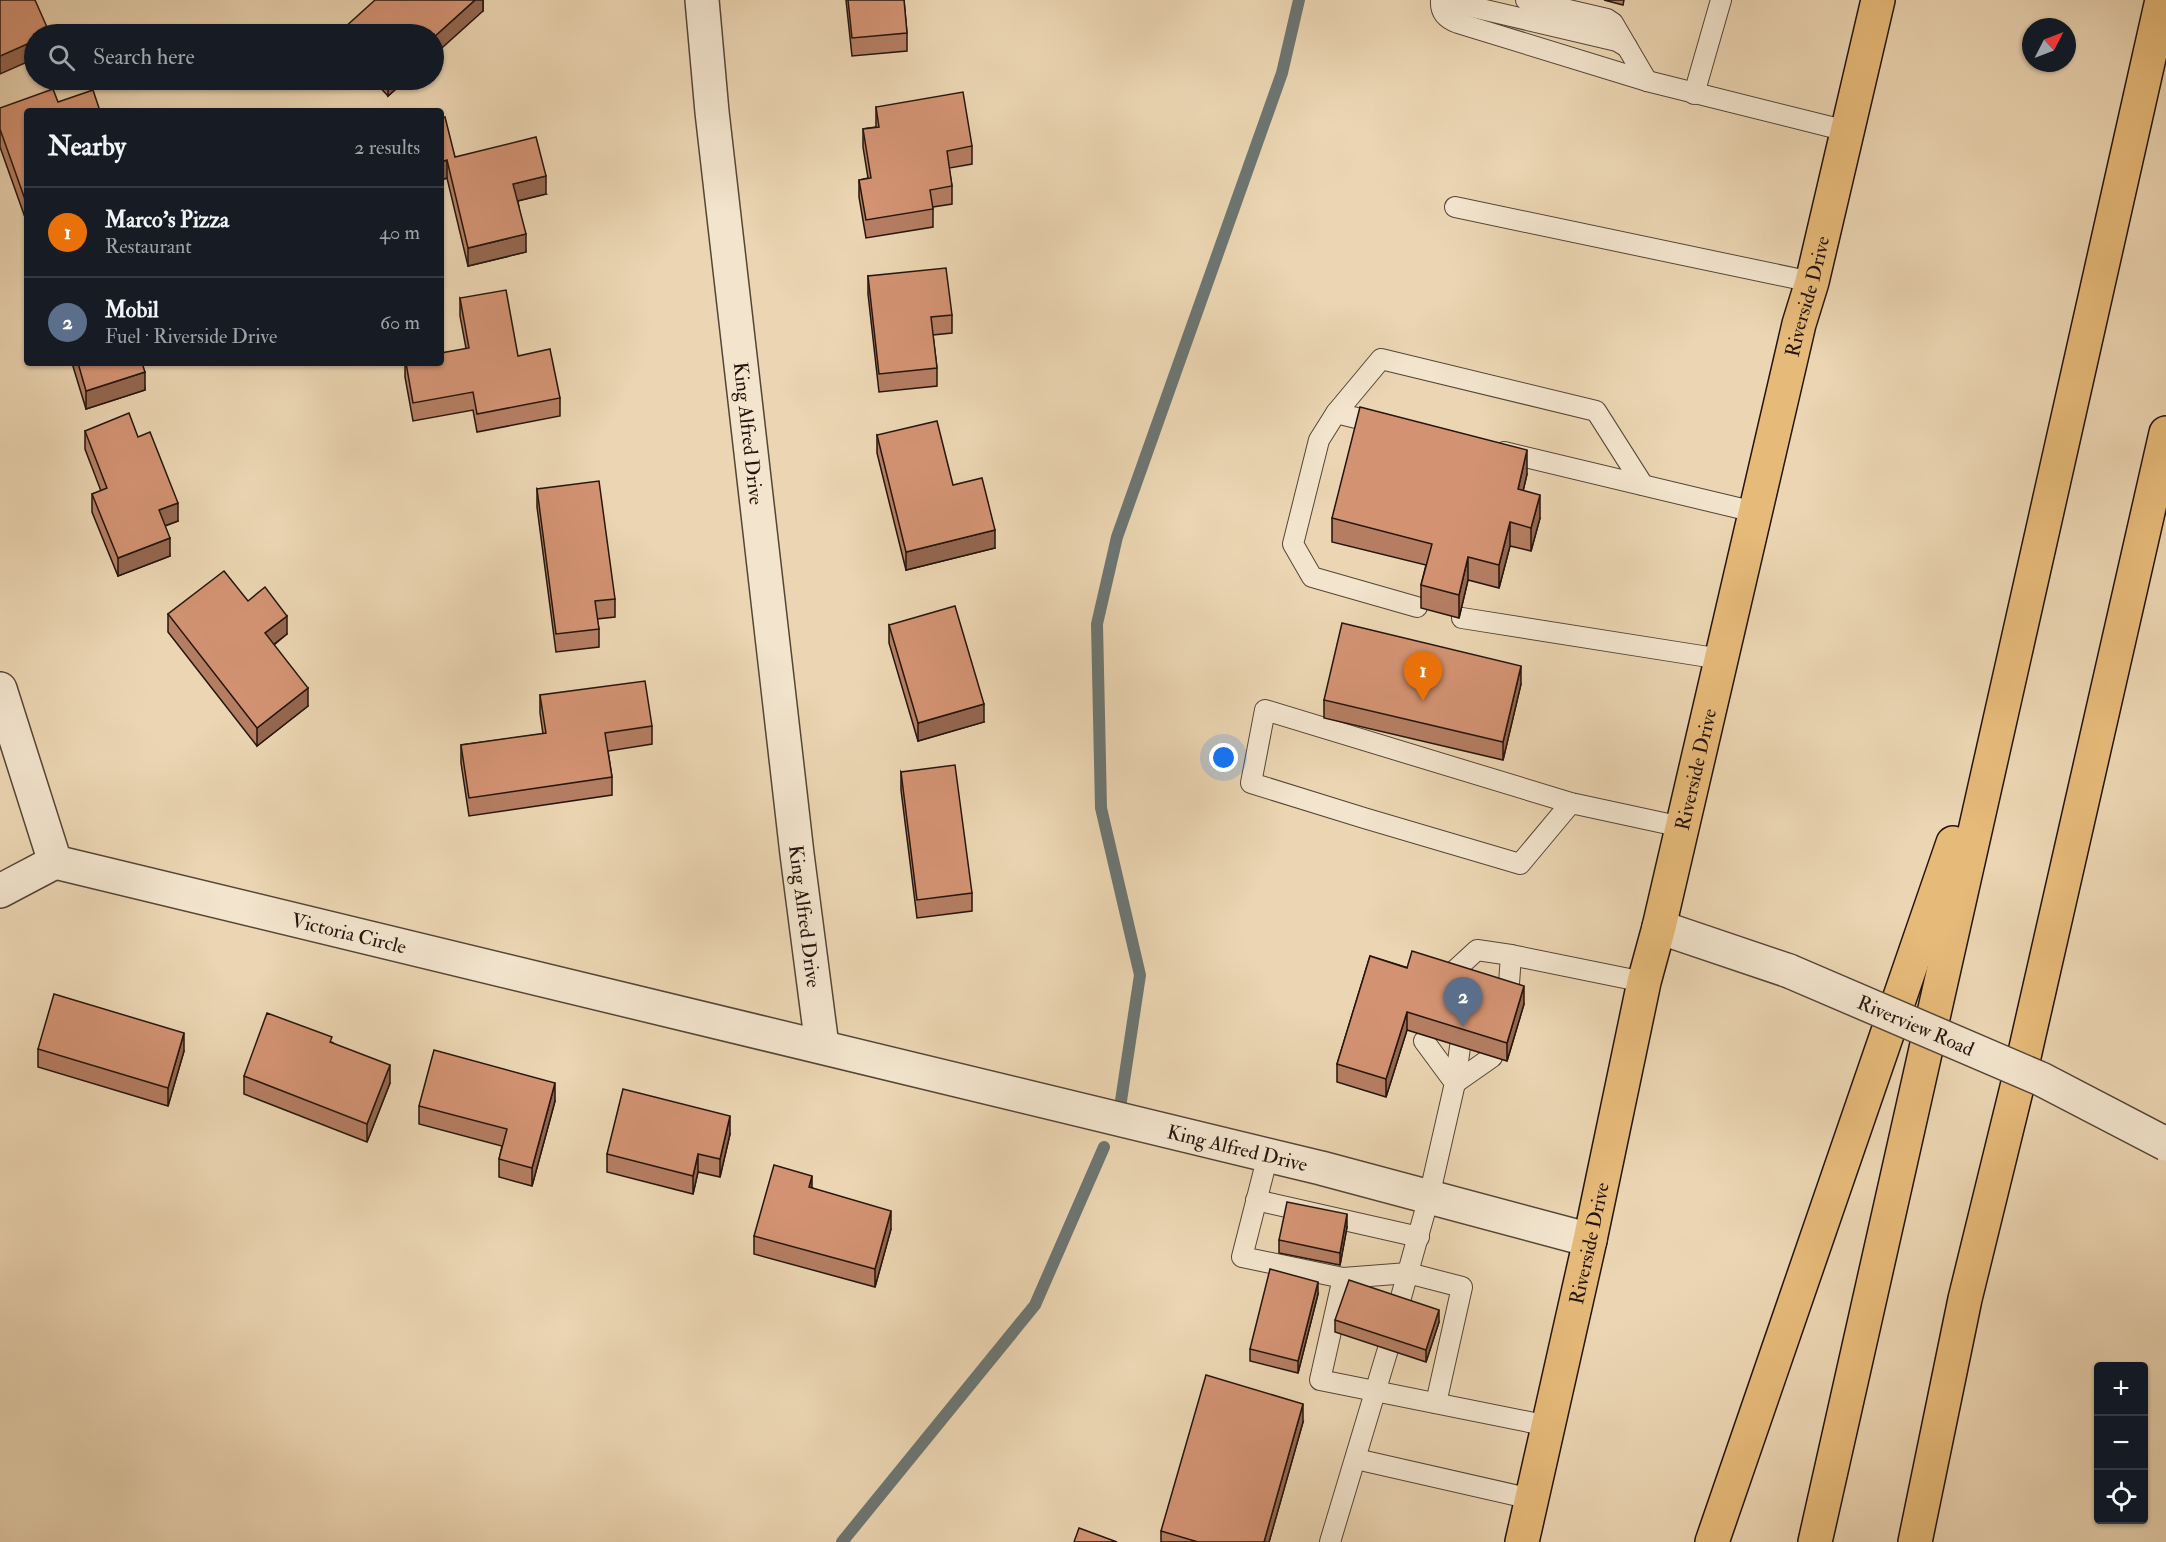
<!DOCTYPE html>
<meta charset="utf-8">
<style>
body{margin:0;font-family:"IM FELL Double Pica",serif;background:#242831;color:#f1f3f6}
.controls{position:absolute;right:18px;bottom:18px;display:grid;overflow:hidden;border-radius:6px;box-shadow:0 2px 4px #0004}
.controls button{width:54px;height:54px;display:grid;place-items:center;padding:0;border:0;border-bottom:2px solid #363941;background:#171b24;color:#f1f3f6;font:30px sans-serif}
.compass{position:absolute;left:2022px;top:18px;width:54px;height:54px;border-radius:50%;background:#171b24;box-shadow:0 2px 4px #0004;rotate:48deg}
.you{position:absolute;left:1224px;top:758px;width:21px;height:21px;margin:-15px;border:4px solid #fff;border-radius:50%;background:#1a73e8;box-shadow:0 0 0 9px #1a73e833}
.badge{display:grid;place-items:center;width:39px;height:39px;border-radius:50%;background:#db2777;color:#fff;font-size:20px;font-weight:700}
.pin{position:absolute;translate:-50% -50px;filter:drop-shadow(0 2px 3px #0008)}
.pin::after{content:'';position:absolute;top:32px;width:21px;height:18px;background:inherit;clip-path:polygon(0 0,100% 0,50% 100%)}
.list{margin:0;padding:0;list-style:none}
h2{display:flex;justify-content:space-between;align-items:center;height:78px;margin:0;padding:0 24px;font-size:26px}
h2 small{font-size:20px;font-weight:400;color:#9ea1a6}
.list li{display:grid;grid-template-columns:39px 1fr auto;gap:18px;align-items:center;box-sizing:border-box;height:90px;padding:0 24px;border-top:2px solid #363941}
.list b{display:block;font-size:22px;white-space:nowrap}
.list p{margin:0;font-size:20px;white-space:nowrap;color:#9ea1a6}
.list em{font-size:20px;font-style:normal;color:#9ea1a6}
.icon{flex:none;width:33px;height:33px;fill:none;stroke:currentColor;stroke-width:2;stroke-linecap:round;stroke-linejoin:round}
.map{position:relative;flex:none;width:2166px;height:1542px;overflow:hidden}
.search{position:absolute;background:#171b24;box-shadow:0 2px 4px #0004;left:24px;top:24px;width:420px;height:66px;display:flex;align-items:center;gap:15px;box-sizing:border-box;padding:0 21px;border-radius:33px;color:#9ea1a6;font-size:22px}
.panel{position:absolute;background:#171b24;box-shadow:0 2px 4px #0004;left:24px;top:108px;width:420px;height:258px;border-radius:6px}
.map>svg:first-child{display:block}
.lines{fill:none;stroke-linecap:round;stroke-linejoin:round}
.stream{stroke:#6c7673;stroke-width:12}
.lane-casing{stroke:#564536;stroke-width:22}
.street-casing{stroke:#564536;stroke-width:36}
.primary-casing{stroke:#25150d;stroke-width:36}
.highway-casing{stroke:#25150d;stroke-width:36}
.lane{stroke:#f2e4cd;stroke-width:20}
.street{stroke:#f2e4cd;stroke-width:33}
.primary{stroke:#e6ba79;stroke-width:33}
.highway{stroke:#e6ba79;stroke-width:33}
.street-bridge-casing{stroke:#564536;stroke-width:36;stroke-linecap:butt}
.street-bridge{stroke:#f2e4cd;stroke-width:33}
.wall{fill:#b57e63;stroke:#25150d;stroke-width:1.5}
.shaded-wall{fill:#946750;stroke:#25150d;stroke-width:1.5}
.building{fill:#d39373;stroke:#25150d;stroke-width:1.5}
.labels{text-anchor:middle;stroke-width:5;stroke-linejoin:round;paint-order:stroke}
.street-label{font-size:20px;fill:#25150d;stroke:#f2e4cd}
</style>
<div class="map">
<svg width="2166" height="1542" viewBox="0 0 2166 1542">
<rect width="100%" height="100%" fill="#ebd5b2"/>
<filter id="stains"><feTurbulence type="fractalNoise" baseFrequency=".00333" numOctaves="4"/><feColorMatrix values="0 0 0 0 .2 0 0 0 0 .09 0 0 0 0 .02 0 0 0 .5 -.17"/></filter>
<radialGradient id="worn" r=".72"><stop offset=".6" stop-color="#630" stop-opacity="0"/><stop offset="1" stop-color="#630" stop-opacity=".3"/></radialGradient>
<g class="lines">
<!-- stream -->
<g class="stream">
<path d="M1119,1114l21,-139 -39,-167 -4,-184 20,-87 165,-464 17,-73"/>
<path d="M842,1542l193,-237 69,-158"/>
</g>
<defs>
<g id="lane">
<path d="M1441,0c-1,13 6,19 17,23l189,58 200,50"/>
<path d="M1455,0l9,5 153,36 10,6"/>
<path d="M1526,0l81,19 6,4 34,58"/>
<path d="M1694,94l27,-94"/>
<path d="M1455,207l357,75"/>
<path d="M1336,413l45,-54 215,52 47,74"/>
<path d="M1381,424l-45,-11 -17,27 -26,104 19,33 105,30"/>
<path d="M1504,452l251,60"/>
<path d="M1462,618l259,41"/>
<path d="M1571,803l-51,61 -156,-46 -113,-35 14,-73 306,93 111,24"/>
<path d="M1441,983l36,-33 34,5 133,27"/>
<path d="M1508,998l3,-43"/>
<path d="M1455,1083l37,-26"/>
<path d="M1455,1083l5,-36"/>
<path d="M1268,1155l-26,102 101,21 -23,102 229,46"/>
<path d="M1256,1200l163,37"/>
<path d="M1343,1278l65,-5 54,14 -26,116"/>
<path d="M1398,1308l31,-111 26,-114 -31,-42"/>
<path d="M1356,1459l176,40"/>
<path d="M1330,1542l58,-193"/>
</g>
<g id="street">
<path id="s1" d="M702,0l10,112 85,742 25,192"/>
<path id="s2" d="M0,689l55,173 1266,306 269,72"/>
<path d="M0,891l55,-29"/>
<path d="M1659,927l130,44"/>
</g>
<g id="primary">
<path id="s3" d="M1522,1542l68,-302 54,-258 15,-55 140,-603 13,-42 66,-282"/>
</g>
<g id="highway">
<path d="M1712,1542l241,-699"/>
<path d="M1815,1542l347,-1542"/>
<path d="M1915,1542l50,-243 53,-216 148,-650"/>
</g>
</defs>
<!-- lane casing -->
<use href="#lane" class="lane-casing"/>
<!-- street casing -->
<use href="#street" class="street-casing"/>
<!-- primary casing -->
<use href="#primary" class="primary-casing"/>
<!-- highway casing -->
<use href="#highway" class="highway-casing"/>
<!-- lane -->
<use href="#lane" class="lane"/>
<!-- street -->
<use href="#street" class="street"/>
<!-- primary -->
<use href="#primary" class="primary"/>
<!-- highway -->
<use href="#highway" class="highway"/>
<defs>
<g id="street-bridge">
<path id="s4" d="M1789,971l252,108 125,65"/>
</g>
</defs>
<!-- street-bridge casing -->
<use href="#street-bridge" class="street-bridge-casing"/>
<!-- street-bridge -->
<use href="#street-bridge" class="street-bridge"/>
</g>
<!-- wall -->
<g class="wall">
<path d="M483,0v11l-49,23h-91v-5z"/>
<path d="M846,0h58l3,33v18l-55,5z"/>
<path d="M1604,0h20l-1,5z"/>
<path d="M373,80h33l-18,16z"/>
<path d="M58,102l42,9h-73v112l-27,-76v-39z"/>
<path d="M876,107l96,39v18l-23,4 3,18v18l-19,3v20l-67,11 -7,-41v-17l9,-2 -5,-31v-18l13,-2z"/>
<path d="M441,118l14,39 91,37 -28,7 8,51 -58,14 -21,-88 -6,2z"/>
<path d="M868,276l84,39v18l-19,2 4,33v18l-58,6 -11,-98z"/>
<path d="M460,298l100,100v18l-83,16 -4,-22 -60,11 -8,-44v-14h36l25,-15 -6,-32z"/>
<path d="M72,363h70l3,27 -59,19z"/>
<path d="M85,431l53,6 40,84 -13,5 5,30 -52,20 -26,-64v-18l9,-3 -16,-42z"/>
<path d="M877,435l76,50 42,63 -89,22 -29,-117z"/>
<path d="M1527,474l-4,17 17,27 -9,33 -21,-5 -11,42 -31,-8 -9,38 -38,-10v-23l5,-20 -94,-23v-24z"/>
<path d="M537,489l78,110v18l-18,2 2,10v18l-43,5 -19,-145z"/>
<path d="M248,601l39,33 -13,11 34,61 -51,40 -89,-114v-18z"/>
<path d="M889,625l95,97 -66,19 -29,-98z"/>
<path d="M1521,684l-18,76 -179,-42v-18z"/>
<path d="M540,695l112,31v18l-44,7 4,26v18l-143,21 -8,-53v-18l82,-11 -3,-21z"/>
<path d="M901,772l71,121v18l-55,7 -16,-128z"/>
<path d="M1370,956l154,48 -17,57 -100,-31 -21,67 -49,-15v-18z"/>
<path d="M332,1042l58,41 -23,59 -123,-48v-18z"/>
<path d="M38,1049l146,2 -16,55 -130,-39z"/>
<path d="M555,1101l-23,85 -33,-9v-18l3,-13 -83,-22v-18z"/>
<path d="M730,1134l-10,43 -22,-5 -5,22 -86,-22v-18z"/>
<path d="M812,1188l79,41 -16,58 -121,-33v-18z"/>
<path d="M1347,1227l-7,38 -61,-12v-13z"/>
<path d="M1318,1294l-20,79 -48,-12v-12z"/>
<path d="M1335,1320l104,2 -13,40 -91,-30z"/>
<path d="M1303,1422l-34,120h-108v-11z"/>
</g>
<!-- shaded-wall -->
<g class="shaded-wall">
<path d="M475,0h8v11l-49,44v-18z"/>
<path d="M34,41v18l-34,15v-18z"/>
<path d="M388,80h18l-18,16z"/>
<path d="M447,160v18l-6,2v-18z"/>
<path d="M546,176v18l-33,8v-18z"/>
<path d="M526,234v18l-58,14v-18z"/>
<path d="M145,372v18l-59,19v-18z"/>
<path d="M1527,450v24l-9,39v-24z"/>
<path d="M1540,495v23l-9,33v-23z"/>
<path d="M178,503v18l-19,7v-18z"/>
<path d="M1510,522v24l-11,42v-23z"/>
<path d="M995,530v18l-89,22v-18z"/>
<path d="M170,538v18l-52,20v-18z"/>
<path d="M1468,557v23l-9,38v-23z"/>
<path d="M287,616v18l-22,17v-18z"/>
<path d="M1521,666v18l-18,76v-18z"/>
<path d="M308,688v18l-51,40v-18z"/>
<path d="M984,704v18l-66,19v-18z"/>
<path d="M1524,986v18l-17,57v-18z"/>
<path d="M1407,1012v18l-21,67v-18z"/>
<path d="M184,1033v18l-16,55v-18z"/>
<path d="M390,1065v18l-23,59v-18z"/>
<path d="M555,1083v18l-23,85v-18z"/>
<path d="M730,1116v18l-10,43v-18z"/>
<path d="M698,1154v18l-5,22v-18z"/>
<path d="M812,1176v18l-3,-7z"/>
<path d="M891,1211v18l-16,58v-18z"/>
<path d="M1347,1214v13l-7,38v-12z"/>
<path d="M1318,1282v12l-20,79v-12z"/>
<path d="M1439,1310v12l-13,40v-12z"/>
<path d="M1303,1404v18l-34,120h-5z"/>
</g>
<!-- building -->
<g class="building">
<path d="M0,0h35l15,34h-16v7l-34,15z"/>
<path d="M375,0h100l-41,37v-3h-85l-6,-5z"/>
<path d="M848,0h56l3,33 -55,5z"/>
<path d="M53,89l5,13 35,-12 7,21h-73v94l-27,-76v-21z"/>
<path d="M963,92l9,54 -25,5 5,35 -22,4 3,19 -67,11 -7,-40 12,-2 -8,-49 16,-2 -3,-20z"/>
<path d="M445,117l10,40 81,-20 10,39 -33,8 13,50 -58,14 -21,-88 -6,2v-44z"/>
<path d="M946,268l6,47 -21,2 6,51 -58,6 -11,-98z"/>
<path d="M506,290l12,66 32,-7 10,49 -83,16 -4,-22 -60,11 -7,-40h35v-10l28,-5 -9,-50z"/>
<path d="M78,363h64l3,9 -59,19z"/>
<path d="M1360,407l167,43 -9,39 22,6 -9,33 -21,-6 -11,43 -31,-8 -9,38 -38,-10 11,-41 -100,-26z"/>
<path d="M129,413l9,24 12,-5 28,71 -19,7 11,28 -52,20 -26,-64 15,-6 -22,-57z"/>
<path d="M937,421l16,64 29,-7 13,52 -89,22 -29,-117z"/>
<path d="M599,481l16,118 -20,2 4,28 -43,5 -19,-145z"/>
<path d="M224,571l24,30 17,-14 22,29 -22,17 43,55 -51,40 -89,-114z"/>
<path d="M955,606l29,98 -66,19 -29,-98z"/>
<path d="M1342,623l179,43 -18,76 -179,-42z"/>
<path d="M645,681l7,45 -47,7 7,44 -143,21 -8,-53 85,-12 -6,-38z"/>
<path d="M955,765l17,128 -55,7 -16,-128z"/>
<path d="M1412,951l112,35 -17,57 -100,-31 -21,67 -49,-15 33,-108 37,12z"/>
<path d="M54,994l130,39 -16,55 -130,-39z"/>
<path d="M267,1013l65,24 -2,5 60,23 -23,59 -123,-48z"/>
<path d="M434,1050l121,33 -23,85 -33,-9 8,-30 -88,-23z"/>
<path d="M623,1089l107,27 -10,43 -22,-5 -5,22 -86,-22z"/>
<path d="M774,1165l38,11 -3,11 82,24 -16,58 -121,-33z"/>
<path d="M1287,1202l60,12 -7,39 -61,-13z"/>
<path d="M1270,1269l48,13 -20,79 -48,-12z"/>
<path d="M1349,1280l90,30 -13,40 -91,-30z"/>
<path d="M1206,1375l97,29 -39,138h-66l-37,-11z"/>
<path d="M1079,1528l38,14h-43z"/>
</g>
<g class="labels">
<!-- street labels -->
<g class="street-label">
<text dy="7" stroke="none"><textPath href="#s3" startOffset="1278">Riverside Drive</textPath></text>
<text dy="7" stroke="none"><textPath href="#s1" startOffset="436">King Alfred Drive</textPath></text>
<text dy="7" stroke="none"><textPath href="#s3" startOffset="792">Riverside Drive</textPath></text>
<text dy="7" stroke="none"><textPath href="#s1" startOffset="922">King Alfred Drive</textPath></text>
<text dy="7" stroke="none"><textPath href="#s2" startOffset="484">Victoria Circle</textPath></text>
<text dy="7" stroke="none"><textPath href="#s4" startOffset="138">Riverview Road</textPath></text>
<text dy="7" stroke="none"><textPath href="#s2" startOffset="1398">King Alfred Drive</textPath></text>
<text dy="7" stroke="none"><textPath href="#s3" startOffset="306">Riverside Drive</textPath></text>
</g>
</g>
<rect width="100%" height="100%" filter="url(#stains)"/>
<rect width="100%" height="100%" fill="url(#worn)"/>
</svg>
<div class="controls">
<button>+</button>
<button>−</button>
<button><svg class="icon" aria-label="locate" viewBox="0 0 24 24"><circle cx="12" cy="12" r="6"/><path d="M12 2v4M12 18v4M2 12h4M18 12h4"/></svg></button>
</div>
<svg class="compass" viewBox="-18 -18 36 36"><path d="M0-13l5 13h-10z" fill="#e53935"/><path d="M0 13l5-13h-10z" fill="#9ea1a6"/></svg>
<div class="you"></div>
<div class="pin badge" style="left:1423px;top:701px;background:#e8710a">1</div>
<div class="pin badge" style="left:1463px;top:1027px;background:#5c6f8a">2</div>
<div class="search"><svg class="icon" aria-label="search" viewBox="0 0 24 24"><circle cx="10" cy="10" r="6"/><path d="M15 15l6 6"/></svg>Search here</div>
<section class="panel">
<h2>Nearby<small>2 results</small></h2>
<ul class="list">
<li><span class="badge" style="background:#e8710a">1</span><div><b>Marco's Pizza</b><p>Restaurant</p></div><em>40 m</em></li>
<li><span class="badge" style="background:#5c6f8a">2</span><div><b>Mobil</b><p>Fuel · Riverside Drive</p></div><em>60 m</em></li>
</ul>
</section>
</div>
